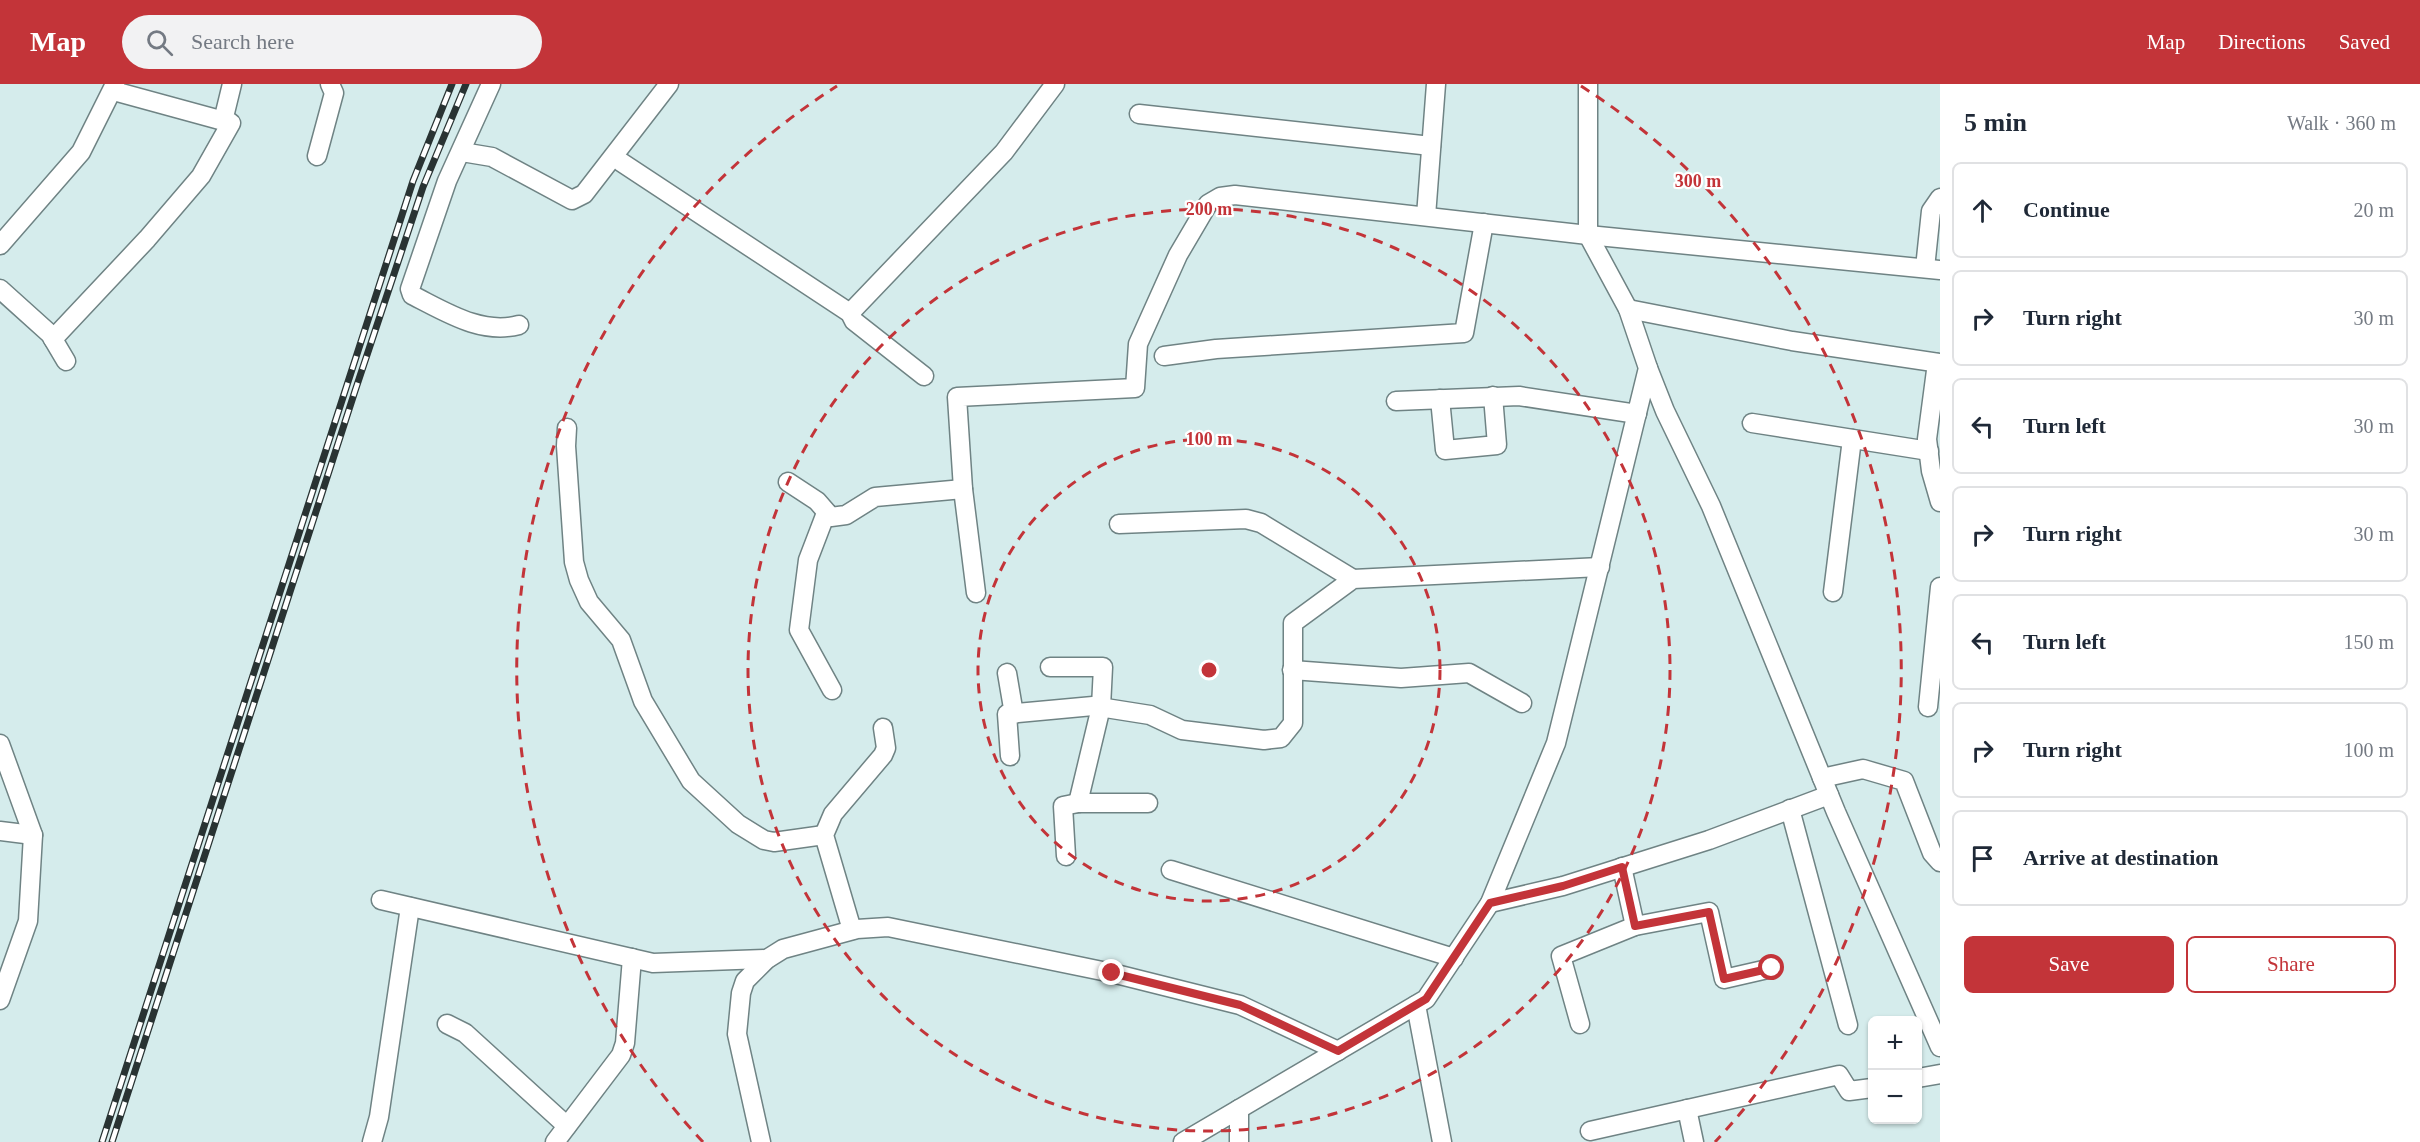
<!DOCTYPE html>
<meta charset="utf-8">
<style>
body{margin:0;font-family:Georgia,serif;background:#f2f2f3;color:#1f2937}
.controls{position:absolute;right:18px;bottom:18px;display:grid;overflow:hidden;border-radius:9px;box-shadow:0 2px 4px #0004}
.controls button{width:54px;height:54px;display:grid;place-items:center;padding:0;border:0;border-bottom:2px solid #e0e1e3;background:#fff;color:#1f2937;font:30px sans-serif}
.stop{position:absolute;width:18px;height:18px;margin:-14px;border:4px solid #c33439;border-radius:50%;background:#fff}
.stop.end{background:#c33439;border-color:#fff;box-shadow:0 2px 6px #0008}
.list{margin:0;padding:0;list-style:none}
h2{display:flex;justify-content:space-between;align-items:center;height:78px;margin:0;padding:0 24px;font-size:26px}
h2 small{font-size:20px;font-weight:400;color:#747a83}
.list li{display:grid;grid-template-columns:39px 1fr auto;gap:18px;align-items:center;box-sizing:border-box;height:96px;margin:0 12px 12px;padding:0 12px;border:2px solid #e0e1e3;border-radius:9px}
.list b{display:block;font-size:22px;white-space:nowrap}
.list em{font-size:20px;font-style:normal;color:#747a83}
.actions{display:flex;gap:12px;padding:18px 24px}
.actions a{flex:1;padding:14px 0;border:2px solid #c33439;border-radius:9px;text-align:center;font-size:21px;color:#c33439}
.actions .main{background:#c33439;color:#fff}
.icon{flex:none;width:33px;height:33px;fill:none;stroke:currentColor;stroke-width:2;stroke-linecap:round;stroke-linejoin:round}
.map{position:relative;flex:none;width:1940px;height:1058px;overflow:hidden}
header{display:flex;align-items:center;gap:36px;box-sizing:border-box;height:84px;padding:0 30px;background:#c33439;color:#fff}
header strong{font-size:28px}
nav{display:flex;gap:33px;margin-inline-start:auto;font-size:21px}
.search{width:420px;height:54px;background:#f2f2f3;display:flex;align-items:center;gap:15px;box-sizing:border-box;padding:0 21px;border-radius:33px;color:#747a83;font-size:22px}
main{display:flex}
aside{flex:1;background:#fff}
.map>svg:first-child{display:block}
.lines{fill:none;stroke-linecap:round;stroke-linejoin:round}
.street-casing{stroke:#6f8384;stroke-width:21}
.street{stroke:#fff;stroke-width:18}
.rail-casing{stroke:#293333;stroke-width:7}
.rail{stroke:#fff;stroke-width:4.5;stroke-dasharray:14;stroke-linecap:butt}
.route{stroke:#c33439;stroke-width:8}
.ring{fill:none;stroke:#c33439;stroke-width:3;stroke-dasharray:10 8}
.centre{fill:#c33439;stroke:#fff;stroke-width:3}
.ring-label{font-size:18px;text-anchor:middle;font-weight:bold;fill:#c33439;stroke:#fff;stroke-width:4.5;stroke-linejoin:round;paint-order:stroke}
</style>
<header>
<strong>Map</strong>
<div class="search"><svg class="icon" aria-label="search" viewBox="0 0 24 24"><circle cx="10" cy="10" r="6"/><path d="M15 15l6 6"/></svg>Search here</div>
<nav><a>Map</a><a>Directions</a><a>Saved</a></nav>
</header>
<main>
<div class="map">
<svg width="1940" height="1058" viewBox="0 0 1940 1058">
<rect width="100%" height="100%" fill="#d5ecec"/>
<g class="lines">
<defs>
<g id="street">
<path d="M491,0l-44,97 -37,108 2,6c34,17 69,40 107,30"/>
<path d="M1139,30l292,32"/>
<path d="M223,37l9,-37"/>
<path d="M462,68l30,5 80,43 12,-6 85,-110"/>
<path d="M317,72l17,-63 -4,-9"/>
<path d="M621,78l229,151 4,8 70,55"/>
<path d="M1426,132l10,-132"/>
<path d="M0,161l81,-93 34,-68"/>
<path d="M1925,184l6,-57 9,-13"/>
<path d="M0,205l50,45 16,27"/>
<path d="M1628,225l164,32 148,22"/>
<path d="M850,229l154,-161 51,-68"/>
<path d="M53,255l94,-100 54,-63 30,-53 -117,-32"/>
<path d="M1164,272l52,-7 248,-16 20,-110"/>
<path d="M1937,279l-10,76 4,32 9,31"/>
<path d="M1648,284l17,43 46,95 125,306 104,235"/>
<path d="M1440,315l5,51 52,-5 -4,-49"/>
<path d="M1396,317l123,-5 118,18"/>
<path d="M1752,339l177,28"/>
<path d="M567,344l-1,18 8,116 5,18 10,22 32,38 22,61 48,80 47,43 26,16 10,2 50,-7"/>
<path d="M788,398l29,19 14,16 15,-2 29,-18 88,-8"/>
<path d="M826,429l-18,47 -9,70 33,60"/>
<path d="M1119,440l127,-5 15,4 92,56"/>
<path d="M1833,508l19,-153"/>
<path d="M976,509l-13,-104 -6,-92 178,-9 3,-44 40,-89 30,-51 12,-7 15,-2 353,40 352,35"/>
<path d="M1050,583h53l-2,40 -23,96"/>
<path d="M1292,586l109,8 68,-5 53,30"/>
<path d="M1007,589l7,41"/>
<path d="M1928,623l12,-120"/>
<path d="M0,660l33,91 -5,86 -28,79"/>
<path d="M1010,672l-3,-42 86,-8 57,9 32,15 82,10 17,-2 12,-15v-100l60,-44 247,-12"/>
<path d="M1822,694l41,-9 41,12 28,72 8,9"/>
<path d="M1790,725l58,216"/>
<path d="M0,747l33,4"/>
<path d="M1066,772l-3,-50 15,-3h70"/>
<path d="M1622,783l13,59"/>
<path d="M1171,786l283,88"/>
<path d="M381,816l272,63 114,-4"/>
<path d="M1490,819l73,-17 146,-46 120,-45"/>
<path d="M852,846l-28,-95 9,-21 50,-59 3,-7 -3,-20"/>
<path d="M1416,921l26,137"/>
<path d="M447,940l18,9 102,93"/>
<path d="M1580,940l-19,-68 74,-30 74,-14 15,67 48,-11"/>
<path d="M1918,994l22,-4"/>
<path d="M1239,1025v33"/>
<path d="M1687,1025l7,33"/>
<path d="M1590,1047l249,-56 10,16 23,-3"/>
<path d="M372,1058l7,-25 31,-210"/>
<path d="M555,1058l66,-87 4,-12 7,-85"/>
<path d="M761,1058l-24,-108 4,-41 4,-12 22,-22 16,-10 74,-20 31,-2 224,46 128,32 98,46"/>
<path d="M1183,1058l243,-143 64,-96 66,-160 92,-375 -20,-59 -40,-74v-151"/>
</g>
</defs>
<!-- street casing -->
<use href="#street" class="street-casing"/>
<!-- street -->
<use href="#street" class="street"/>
<defs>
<g id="rail">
<path d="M102,1058l311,-961 39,-97"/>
<path d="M112,1058l243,-751 68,-204 43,-103"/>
</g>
</defs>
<!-- rail casing -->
<use href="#rail" class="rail-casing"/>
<!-- rail -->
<use href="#rail" class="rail"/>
</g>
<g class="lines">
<!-- route -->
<path class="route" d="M1112,889l128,32 98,46 88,-52 64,-96 73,-17 59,-19 13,59 74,-14 15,67 48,-11"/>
</g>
<!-- distance rings -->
<g class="ring">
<circle cx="1209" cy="586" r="231"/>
<circle cx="1209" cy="586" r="461"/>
<path d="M703 1058A692 692 0 0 1 837 2M1581 2A692 692 0 0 1 1715 1058"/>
</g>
<circle cx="1209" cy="586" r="9" class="centre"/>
<g class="ring-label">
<text x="1698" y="103">300 m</text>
<text x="1209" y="131">200 m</text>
<text x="1209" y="361">100 m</text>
</g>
</svg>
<div class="controls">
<button>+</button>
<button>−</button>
</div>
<div class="stop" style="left:1772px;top:884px"></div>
<div class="stop end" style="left:1112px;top:889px"></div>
</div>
<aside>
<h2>5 min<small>Walk · 360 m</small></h2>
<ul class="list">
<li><svg class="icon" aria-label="ahead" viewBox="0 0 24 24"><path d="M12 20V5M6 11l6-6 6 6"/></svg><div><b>Continue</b></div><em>20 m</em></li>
<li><svg class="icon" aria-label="right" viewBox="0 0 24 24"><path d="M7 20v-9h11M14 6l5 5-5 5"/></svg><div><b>Turn right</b></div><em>30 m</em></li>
<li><svg class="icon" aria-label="left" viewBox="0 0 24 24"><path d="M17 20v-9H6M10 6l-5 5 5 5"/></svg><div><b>Turn left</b></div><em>30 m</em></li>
<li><svg class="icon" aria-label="right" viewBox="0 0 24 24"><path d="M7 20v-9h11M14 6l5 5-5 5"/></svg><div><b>Turn right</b></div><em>30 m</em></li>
<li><svg class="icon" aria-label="left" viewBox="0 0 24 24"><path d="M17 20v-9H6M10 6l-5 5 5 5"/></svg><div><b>Turn left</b></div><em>150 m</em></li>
<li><svg class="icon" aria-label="right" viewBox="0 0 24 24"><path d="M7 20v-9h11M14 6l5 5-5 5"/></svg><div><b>Turn right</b></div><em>100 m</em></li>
<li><svg class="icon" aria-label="arrive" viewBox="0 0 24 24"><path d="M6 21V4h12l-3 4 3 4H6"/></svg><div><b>Arrive at destination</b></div></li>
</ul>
<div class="actions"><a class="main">Save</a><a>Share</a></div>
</aside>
</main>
